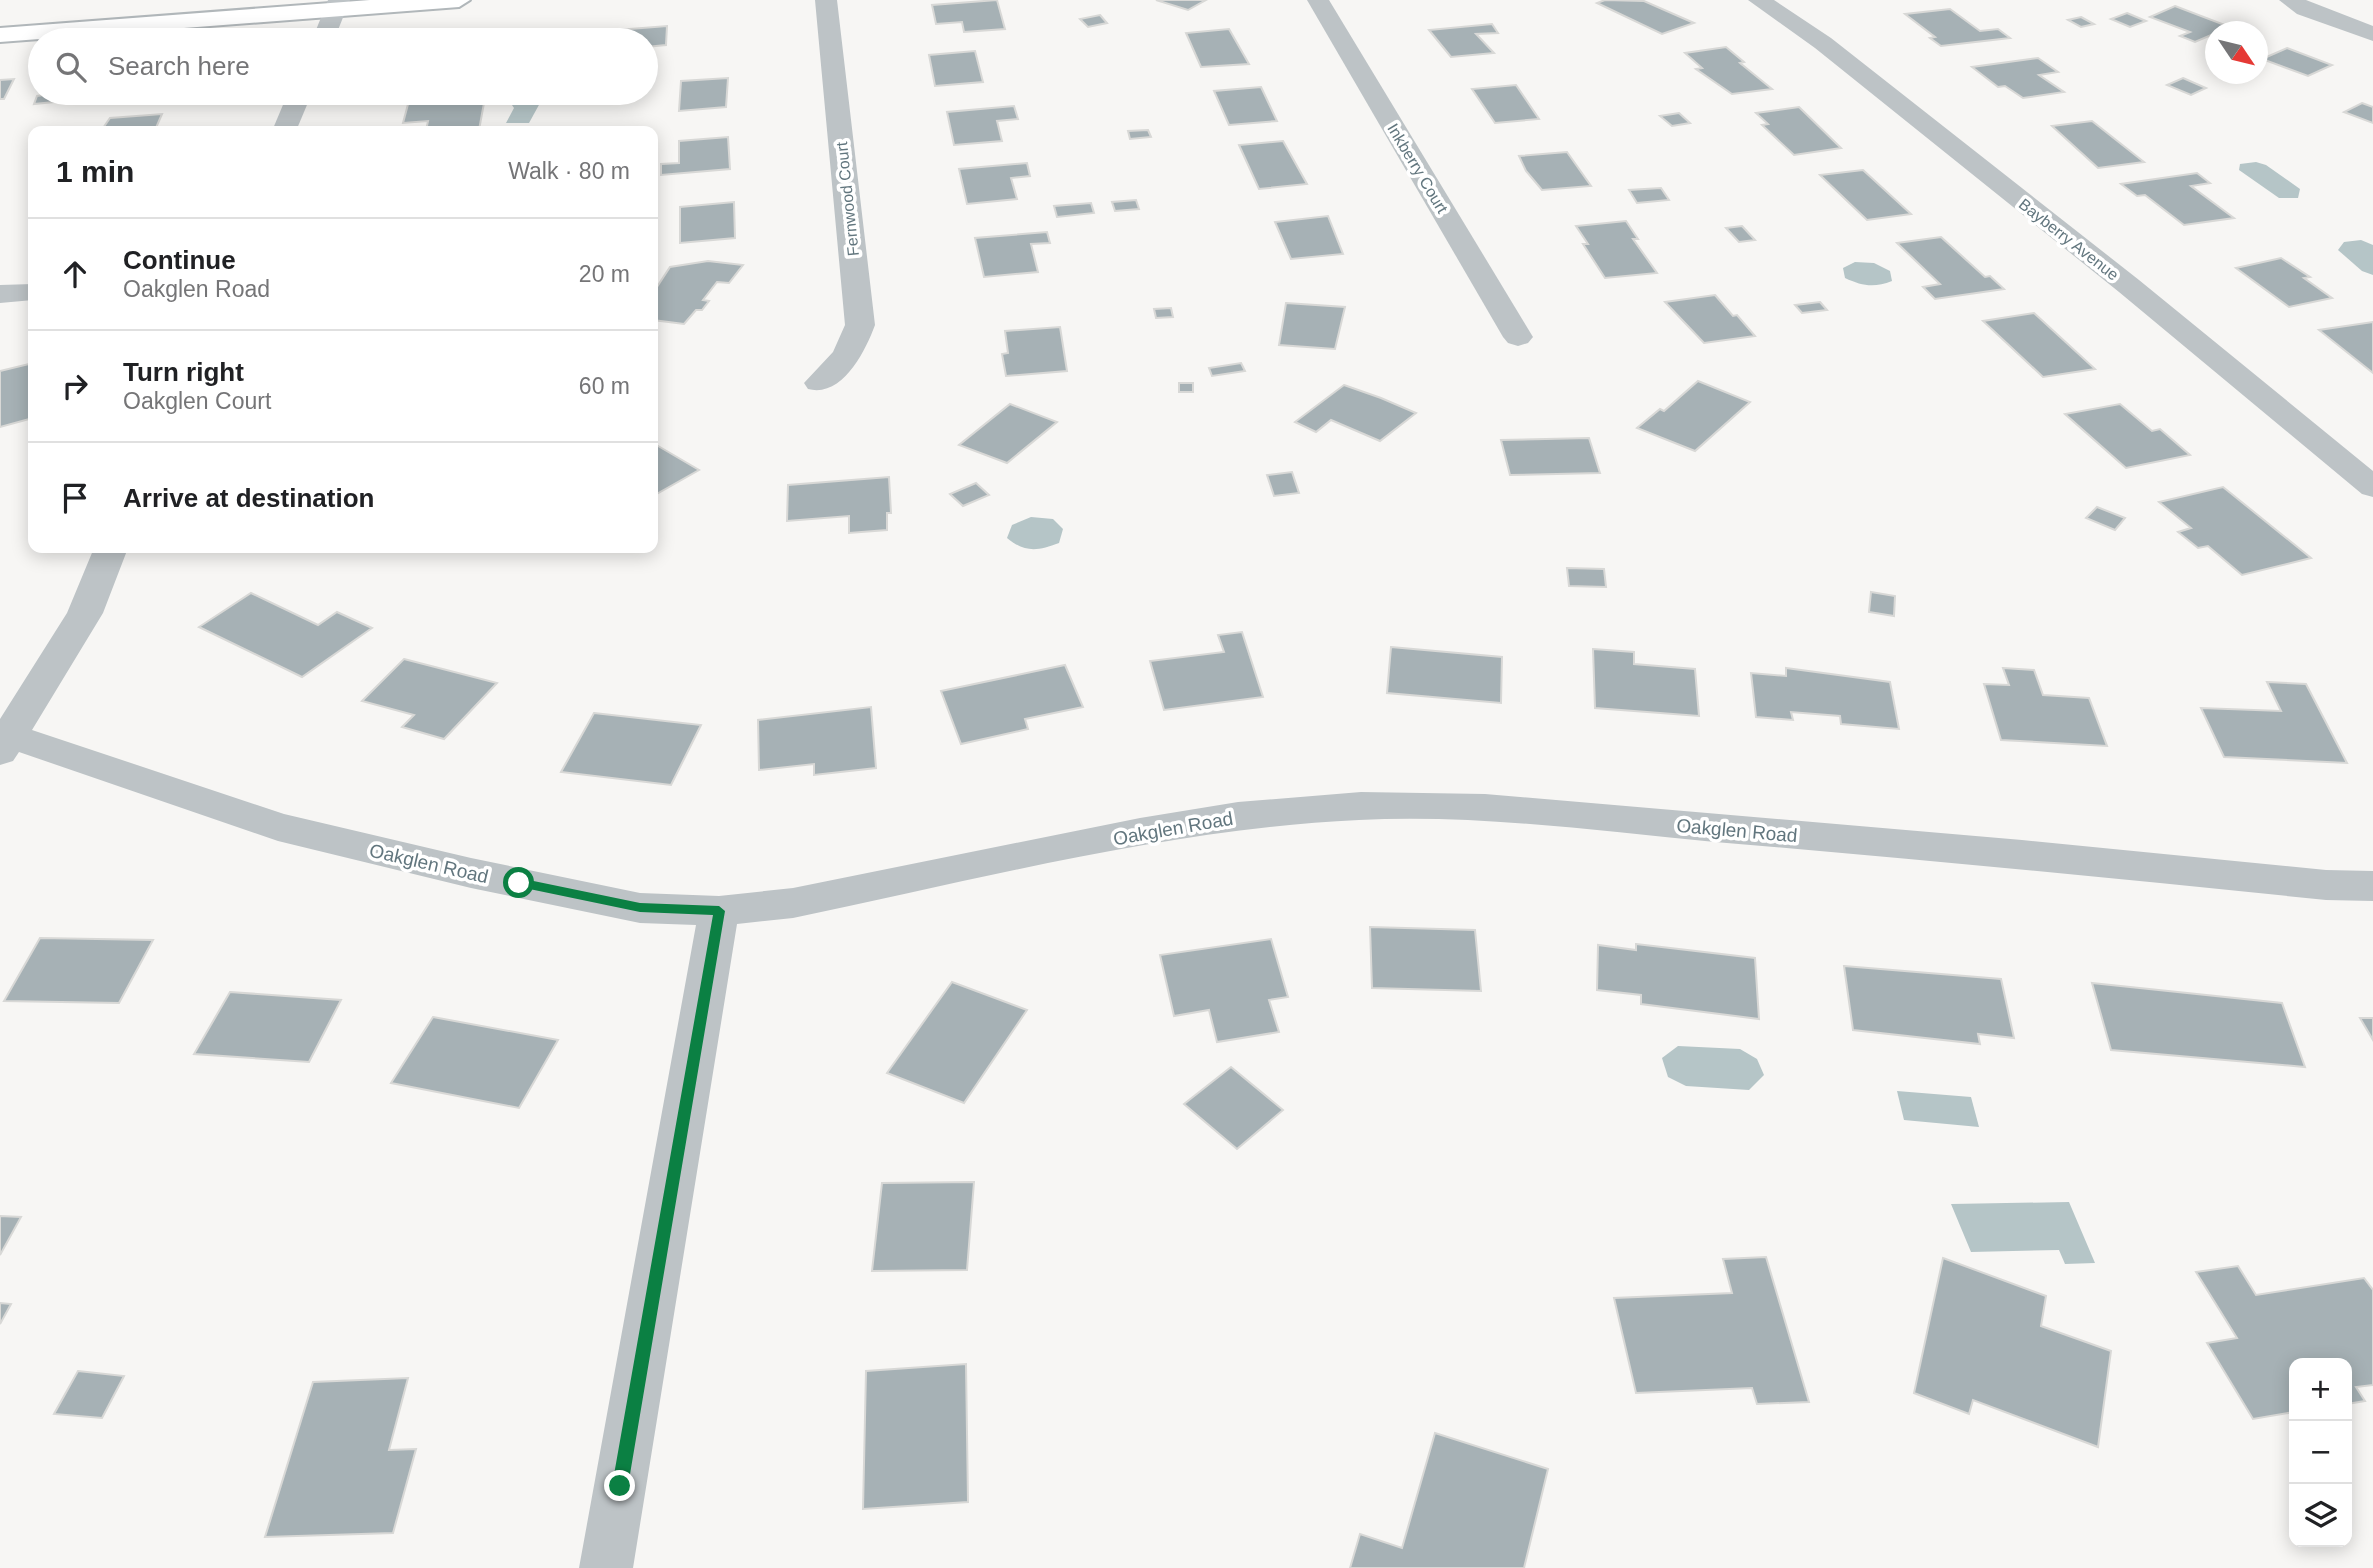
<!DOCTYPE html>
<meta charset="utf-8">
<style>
body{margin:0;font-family:Arial,sans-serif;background:#f6f6f6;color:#202124}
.controls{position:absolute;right:21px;bottom:21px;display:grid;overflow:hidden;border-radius:14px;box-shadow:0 4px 18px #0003}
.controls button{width:63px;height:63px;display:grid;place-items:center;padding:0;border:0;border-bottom:2px solid #e0e0e0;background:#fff;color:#202124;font:35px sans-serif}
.compass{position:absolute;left:2205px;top:21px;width:63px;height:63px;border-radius:50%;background:#fff;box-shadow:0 4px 18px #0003;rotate:125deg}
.stop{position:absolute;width:21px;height:21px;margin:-16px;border:5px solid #0b8043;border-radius:50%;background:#fff}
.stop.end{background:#0b8043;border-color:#fff;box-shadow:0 2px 7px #0008}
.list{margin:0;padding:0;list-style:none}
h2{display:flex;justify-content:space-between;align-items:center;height:91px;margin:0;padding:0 28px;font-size:30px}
h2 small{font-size:23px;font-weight:400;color:#757577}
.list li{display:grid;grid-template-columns:46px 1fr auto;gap:21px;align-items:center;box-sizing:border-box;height:112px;padding:0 28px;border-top:2px solid #e0e0e0}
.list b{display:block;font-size:26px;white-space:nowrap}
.list p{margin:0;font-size:23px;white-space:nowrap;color:#757577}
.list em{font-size:23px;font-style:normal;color:#757577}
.icon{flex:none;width:38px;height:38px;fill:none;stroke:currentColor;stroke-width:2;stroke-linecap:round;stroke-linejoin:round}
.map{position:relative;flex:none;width:2373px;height:1568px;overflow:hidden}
.search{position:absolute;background:#fff;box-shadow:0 4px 18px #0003;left:28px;top:28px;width:630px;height:77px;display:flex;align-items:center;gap:18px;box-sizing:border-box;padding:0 24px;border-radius:38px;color:#757577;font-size:26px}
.panel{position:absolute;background:#fff;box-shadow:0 4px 18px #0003;left:28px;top:126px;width:630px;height:427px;border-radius:14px}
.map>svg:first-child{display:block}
.water{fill:#b5c5c7}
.building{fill:#a6b1b5;stroke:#d8d8d6;stroke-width:2}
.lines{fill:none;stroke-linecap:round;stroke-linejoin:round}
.major-casing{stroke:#b1b7ba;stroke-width:4}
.minor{fill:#bdc3c6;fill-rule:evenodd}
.major{fill:#fff;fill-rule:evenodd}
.route{fill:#0b8043}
.labels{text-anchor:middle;stroke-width:7;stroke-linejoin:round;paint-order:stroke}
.far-street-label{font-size:16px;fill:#62767e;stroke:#fff}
.street-label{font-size:19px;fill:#62767e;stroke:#fff}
</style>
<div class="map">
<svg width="2373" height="1568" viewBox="0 0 2373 1568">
<rect width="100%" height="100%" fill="#f7f6f4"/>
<!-- water -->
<g class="water">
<path d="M524,96h11l5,7 -11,20h-23l8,-15 -4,-6z"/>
<path d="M2256,162l10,3 34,24 -2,9h-19l-40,-28 1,-6z"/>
<path d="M2361,240l12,5v30l-11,-4 -24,-21 6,-8z"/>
<path d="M1855,262l19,1 16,8 2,10c-18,7 -30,5 -47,-3l-2,-10z"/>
<path d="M1031,517l22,2 10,10 -4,14c-21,8 -34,10 -52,-5l5,-13z"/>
<path d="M1678,1046l62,3 17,10 7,16 -15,15 -63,-4 -18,-9 -6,-19z"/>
<path d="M1897,1091l74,6 8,30 -75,-7z"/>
<path d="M2069,1202l26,61 -30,1 -6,-14 -88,2 -20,-48z"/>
</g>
<!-- building -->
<g class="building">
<path d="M997,0l8,29 -41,3 -2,-10 -26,2 -4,-19z"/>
<path d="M1156,0h50l-18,10z"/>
<path d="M1605,0l39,1 50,22 -32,11 -65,-31z"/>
<path d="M2175,6l55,21 -35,15 -15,-6 10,-4 -40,-15z"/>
<path d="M1950,9l30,22 18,-2 12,9 -69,8 -11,-8 5,-1 -30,-23z"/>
<path d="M2127,13l19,8 -16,6 -19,-8z"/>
<path d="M1100,15l7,8 -19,4 -8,-8z"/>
<path d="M2081,17l13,7 -13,3 -13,-7z"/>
<path d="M1492,24l6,9 -22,1 18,19 -43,4 -22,-27z"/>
<path d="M667,26l-1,19 -20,2v-7h-54v-8z"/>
<path d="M1229,29l20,35 -48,3 -15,-34z"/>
<path d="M464,34l35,6h-45z"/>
<path d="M1726,47l18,15 -4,1 32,26 -40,5 -36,-25 6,-1 -17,-15z"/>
<path d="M2287,48l45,17 -24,11 -46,-17z"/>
<path d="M975,51l8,31 -48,4 -6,-31z"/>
<path d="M2038,58l20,14 -19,3 25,17 -41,6 -18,-12 -7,1 -26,-20z"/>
<path d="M728,78l-2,29 -47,4 2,-30z"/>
<path d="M2183,78l23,10 -15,7 -24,-10z"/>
<path d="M14,79l-10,20h-4v-19z"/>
<path d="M1516,85l23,34 -44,4 -23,-34z"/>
<path d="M1261,87l16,34 -48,4 -15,-34z"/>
<path d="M58,93l-4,9 -20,2 3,-8z"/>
<path d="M411,93h68l-2,10h7l-5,27 -53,1 2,-10 -25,2z"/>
<path d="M2362,103l11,4v16l-29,-11z"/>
<path d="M1014,106l4,13 -21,2 5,20 -48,4 -7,-33z"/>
<path d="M1799,107l42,41 -47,7 -32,-30 6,-1 -12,-11z"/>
<path d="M1679,113l11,10 -18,3 -12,-10z"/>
<path d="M162,114l-7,16 12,1h-66l9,-13z"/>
<path d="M2092,121l52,41 -46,6 -46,-42z"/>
<path d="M1148,130l3,7 -21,2 -2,-8z"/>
<path d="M728,137l2,32 -69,6v-11l18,-1v-22z"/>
<path d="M1283,141l24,43 -48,5 -20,-44z"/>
<path d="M1567,152l24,34 -49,4 -16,-19 -7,-15z"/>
<path d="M1027,163l3,13 -19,2 6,21 -50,5 -8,-35z"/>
<path d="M1863,170l48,44 -44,6 -47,-45z"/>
<path d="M2197,173l13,10 -19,3 43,32 -50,7 -39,-30 -8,1 -16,-12z"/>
<path d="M1661,188l8,12 -32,3 -8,-13z"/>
<path d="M1136,200l3,9 -24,2 -3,-9z"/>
<path d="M734,202l1,36 -55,5v-36z"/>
<path d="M1091,203l3,10 -37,4 -3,-11z"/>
<path d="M1328,216l15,38 -52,5 -16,-37z"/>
<path d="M1626,221l12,18h-5l24,34 -52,5 -22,-34h5l-12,-18z"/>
<path d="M1742,226l13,14 -16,2 -13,-14z"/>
<path d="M1047,232l3,11 -19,1 7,28 -54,5 -9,-39z"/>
<path d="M1941,237l44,40 5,-1 14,13 -69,10 -12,-12 17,-3 -43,-41z"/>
<path d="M2281,258l29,19 -6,1 28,20 -43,9 -53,-39z"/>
<path d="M708,261l35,4 -14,18 -12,-1 -14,18 6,1 -7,9h-6l-12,14 -31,-4v-27l17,-26z"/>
<path d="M1715,295l18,21 4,-1 18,21 -51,7 -39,-41z"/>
<path d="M1820,302l7,8 -25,3 -7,-8z"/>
<path d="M1286,303l59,4 -10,42 -56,-4z"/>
<path d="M1171,308l2,9 -17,1 -2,-9z"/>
<path d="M2034,313l61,56 -52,8 -60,-56z"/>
<path d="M2373,322v51l-54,-43z"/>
<path d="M1060,327l7,44 -61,5 -4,-22 6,-1 -3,-22z"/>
<path d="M33,363v55l-33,9v-56z"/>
<path d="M1241,363l4,8 -33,5 -3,-8z"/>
<path d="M1698,381l52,21 -55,49 -58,-23 23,-19 4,2z"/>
<rect x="1179" y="383" width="14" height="9"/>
<path d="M1344,385l37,13 35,15 -36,28 -49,-21 -15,12 -21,-10z"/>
<path d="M1010,404l47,18 -50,41 -48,-18z"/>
<path d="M2120,404l32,27 8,-2 30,26 -64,13 -61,-54z"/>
<path d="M1589,438l11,35 -90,2 -9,-35z"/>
<path d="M653,443l46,27 -46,26z"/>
<path d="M1292,472l7,21 -25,3 -7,-21z"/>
<path d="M889,477l2,36h-4v17l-38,3v-17l-62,5 1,-36z"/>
<path d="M976,483l13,12 -26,11 -13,-12z"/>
<path d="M2223,487l88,71 -69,17 -34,-29 -10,2 -20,-16 13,-4 -32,-26z"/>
<path d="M2097,507l28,11 -10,12 -29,-12z"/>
<path d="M1567,568l37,1 2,18 -37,-1z"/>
<path d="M1871,592l24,4 -1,20 -25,-4z"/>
<path d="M251,593l67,32 19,-13 35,16 -70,49 -103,-50z"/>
<path d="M1242,632l21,65 -99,13 -14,-49 74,-9 -6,-17z"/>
<path d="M1391,647l111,10 -1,46 -114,-10z"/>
<path d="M1593,649l41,3v12l61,5 4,47 -104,-8z"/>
<path d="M404,659l93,24 -53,56 -42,-12 12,-12 -52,-14z"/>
<path d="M1065,665l18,42 -58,12 3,10 -67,15 -20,-53z"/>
<path d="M1786,668l104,14 9,47 -58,-5 -1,-8 -49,-4 2,8 -37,-3 -5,-44 35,3z"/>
<path d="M2003,668l31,2 9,25 46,3 18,48 -106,-6 -17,-56 25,1z"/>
<path d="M2267,682l39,2 41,79 -123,-6 -23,-49 80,3z"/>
<path d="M871,707l5,61 -62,7v-11l-55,6 -1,-50z"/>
<path d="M594,713l107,12 -30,60 -110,-13z"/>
<path d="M1370,927l105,3 6,61 -109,-3z"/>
<path d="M40,938l113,2 -34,63 -115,-2z"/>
<path d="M1271,939l17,58 -19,3 10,32 -62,10 -8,-32 -35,6 -14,-61z"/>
<path d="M1636,944l119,14 4,61 -118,-15v-9l-44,-5 1,-45 38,5z"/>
<path d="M1844,966l157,13 13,59 -36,-4 2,10 -127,-14z"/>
<path d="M952,982l75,28 -63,93 -77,-30z"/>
<path d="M2092,983l190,20 23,64 -194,-17z"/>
<path d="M230,992l111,8 -32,62 -115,-8z"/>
<path d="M433,1017l125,23 -39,68 -128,-25z"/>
<path d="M2360,1018h13v22z"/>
<path d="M1231,1067l52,43 -46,39 -53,-45z"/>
<path d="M974,1182l-7,88 -95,1 10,-88z"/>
<path d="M0,1216l21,1 -21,38z"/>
<path d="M1766,1257l43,145 -52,2 -5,-16 -116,5 -22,-95 118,-5 -9,-34z"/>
<path d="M1943,1258l103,38 -5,30 70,25 -13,96 -125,-47 -4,14 -55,-21z"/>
<path d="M2238,1266l18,29 108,-17 9,12v95l-17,2 9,14 -18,3v-41h-53v49l-41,7 -46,-76 30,-5 -41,-66z"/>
<path d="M0,1303l11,1 -11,20z"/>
<path d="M966,1364l2,138 -105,7 3,-138z"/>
<path d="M78,1371l46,5 -22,42 -48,-4z"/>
<path d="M408,1378l-19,72 27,-1 -23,84 -128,4 48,-155z"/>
<path d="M1435,1433l113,36 -24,99h-174l10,-34 42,14z"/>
</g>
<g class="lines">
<defs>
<path id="major" d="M370,0h100l-11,7 -459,35v-14z"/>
</defs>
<!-- major casing -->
<use href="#major" class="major-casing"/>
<!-- minor -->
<g class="minor">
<path d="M328,0h22l-16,40h-22z"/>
<path d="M815,0h22l38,325c-10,27 -33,73 -67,64l-4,-6 29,-31 12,-27z"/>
<path d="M1307,0h22l204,337 -5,6 -10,3 -10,-3 -5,-6z"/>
<path d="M1748,0h26l57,38 308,242 234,191v26l-11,-3 -243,-202 -304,-244z"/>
<path d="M2279,0h27l67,26v15l-76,-27z"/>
<path d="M288,93h24l-16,38h-24z"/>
<path d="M33,284v16l-33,3v-18z"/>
<path d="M94,548h34l-25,65 -71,117 252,84 187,44 169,35 79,3 74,-8 347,-70 98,-16 123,-10 124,2 537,46 304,30 47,1v30l-47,-1c-204,-21 -407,-41 -611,-58 -118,-11 -238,-28 -356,-22 -191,9 -379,59 -566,98l-56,6 -104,644h-54l117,-643 -56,-2 -169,-35 -193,-47 -259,-89 -6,9 -13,4v-46l67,-106z"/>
</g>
<!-- major -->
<use href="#major" class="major"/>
</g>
<!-- route -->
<path class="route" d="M519,878l121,25 79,3 6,5 -97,575 -8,7 -8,-7 101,-571 -73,-3 -125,-26v-6z"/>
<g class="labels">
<!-- far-street labels -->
<g class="far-street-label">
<text transform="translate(1418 168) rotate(59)" y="6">Inkberry Court</text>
<text transform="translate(847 199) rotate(-96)" y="6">Fernwood Court</text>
<text transform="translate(2069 239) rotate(38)" y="6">Bayberry Avenue</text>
</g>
<!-- street labels -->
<g class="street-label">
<text transform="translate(1173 828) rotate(-10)" y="7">Oakglen Road</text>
<text transform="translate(1737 830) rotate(5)" y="7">Oakglen Road</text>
<text transform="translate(429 863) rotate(13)" y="7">Oakglen Road</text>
</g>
</g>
</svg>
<div class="controls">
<button>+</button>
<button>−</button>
<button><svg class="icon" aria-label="layers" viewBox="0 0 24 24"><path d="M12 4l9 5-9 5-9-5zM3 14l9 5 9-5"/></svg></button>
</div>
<svg class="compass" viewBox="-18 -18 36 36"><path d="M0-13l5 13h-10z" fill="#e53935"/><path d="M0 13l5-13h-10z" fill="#757577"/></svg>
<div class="stop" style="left:519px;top:883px"></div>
<div class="stop end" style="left:620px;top:1486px"></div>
<div class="search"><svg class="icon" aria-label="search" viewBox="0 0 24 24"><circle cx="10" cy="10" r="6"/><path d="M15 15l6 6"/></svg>Search here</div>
<section class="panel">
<h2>1 min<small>Walk · 80 m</small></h2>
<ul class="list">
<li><svg class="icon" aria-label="ahead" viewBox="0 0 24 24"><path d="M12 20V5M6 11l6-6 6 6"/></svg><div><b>Continue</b><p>Oakglen Road</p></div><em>20 m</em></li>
<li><svg class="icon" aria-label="right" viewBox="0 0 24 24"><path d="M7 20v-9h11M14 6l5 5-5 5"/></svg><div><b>Turn right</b><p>Oakglen Court</p></div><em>60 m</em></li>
<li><svg class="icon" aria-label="arrive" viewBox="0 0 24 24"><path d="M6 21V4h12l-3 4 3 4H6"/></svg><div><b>Arrive at destination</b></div></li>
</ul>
</section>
</div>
